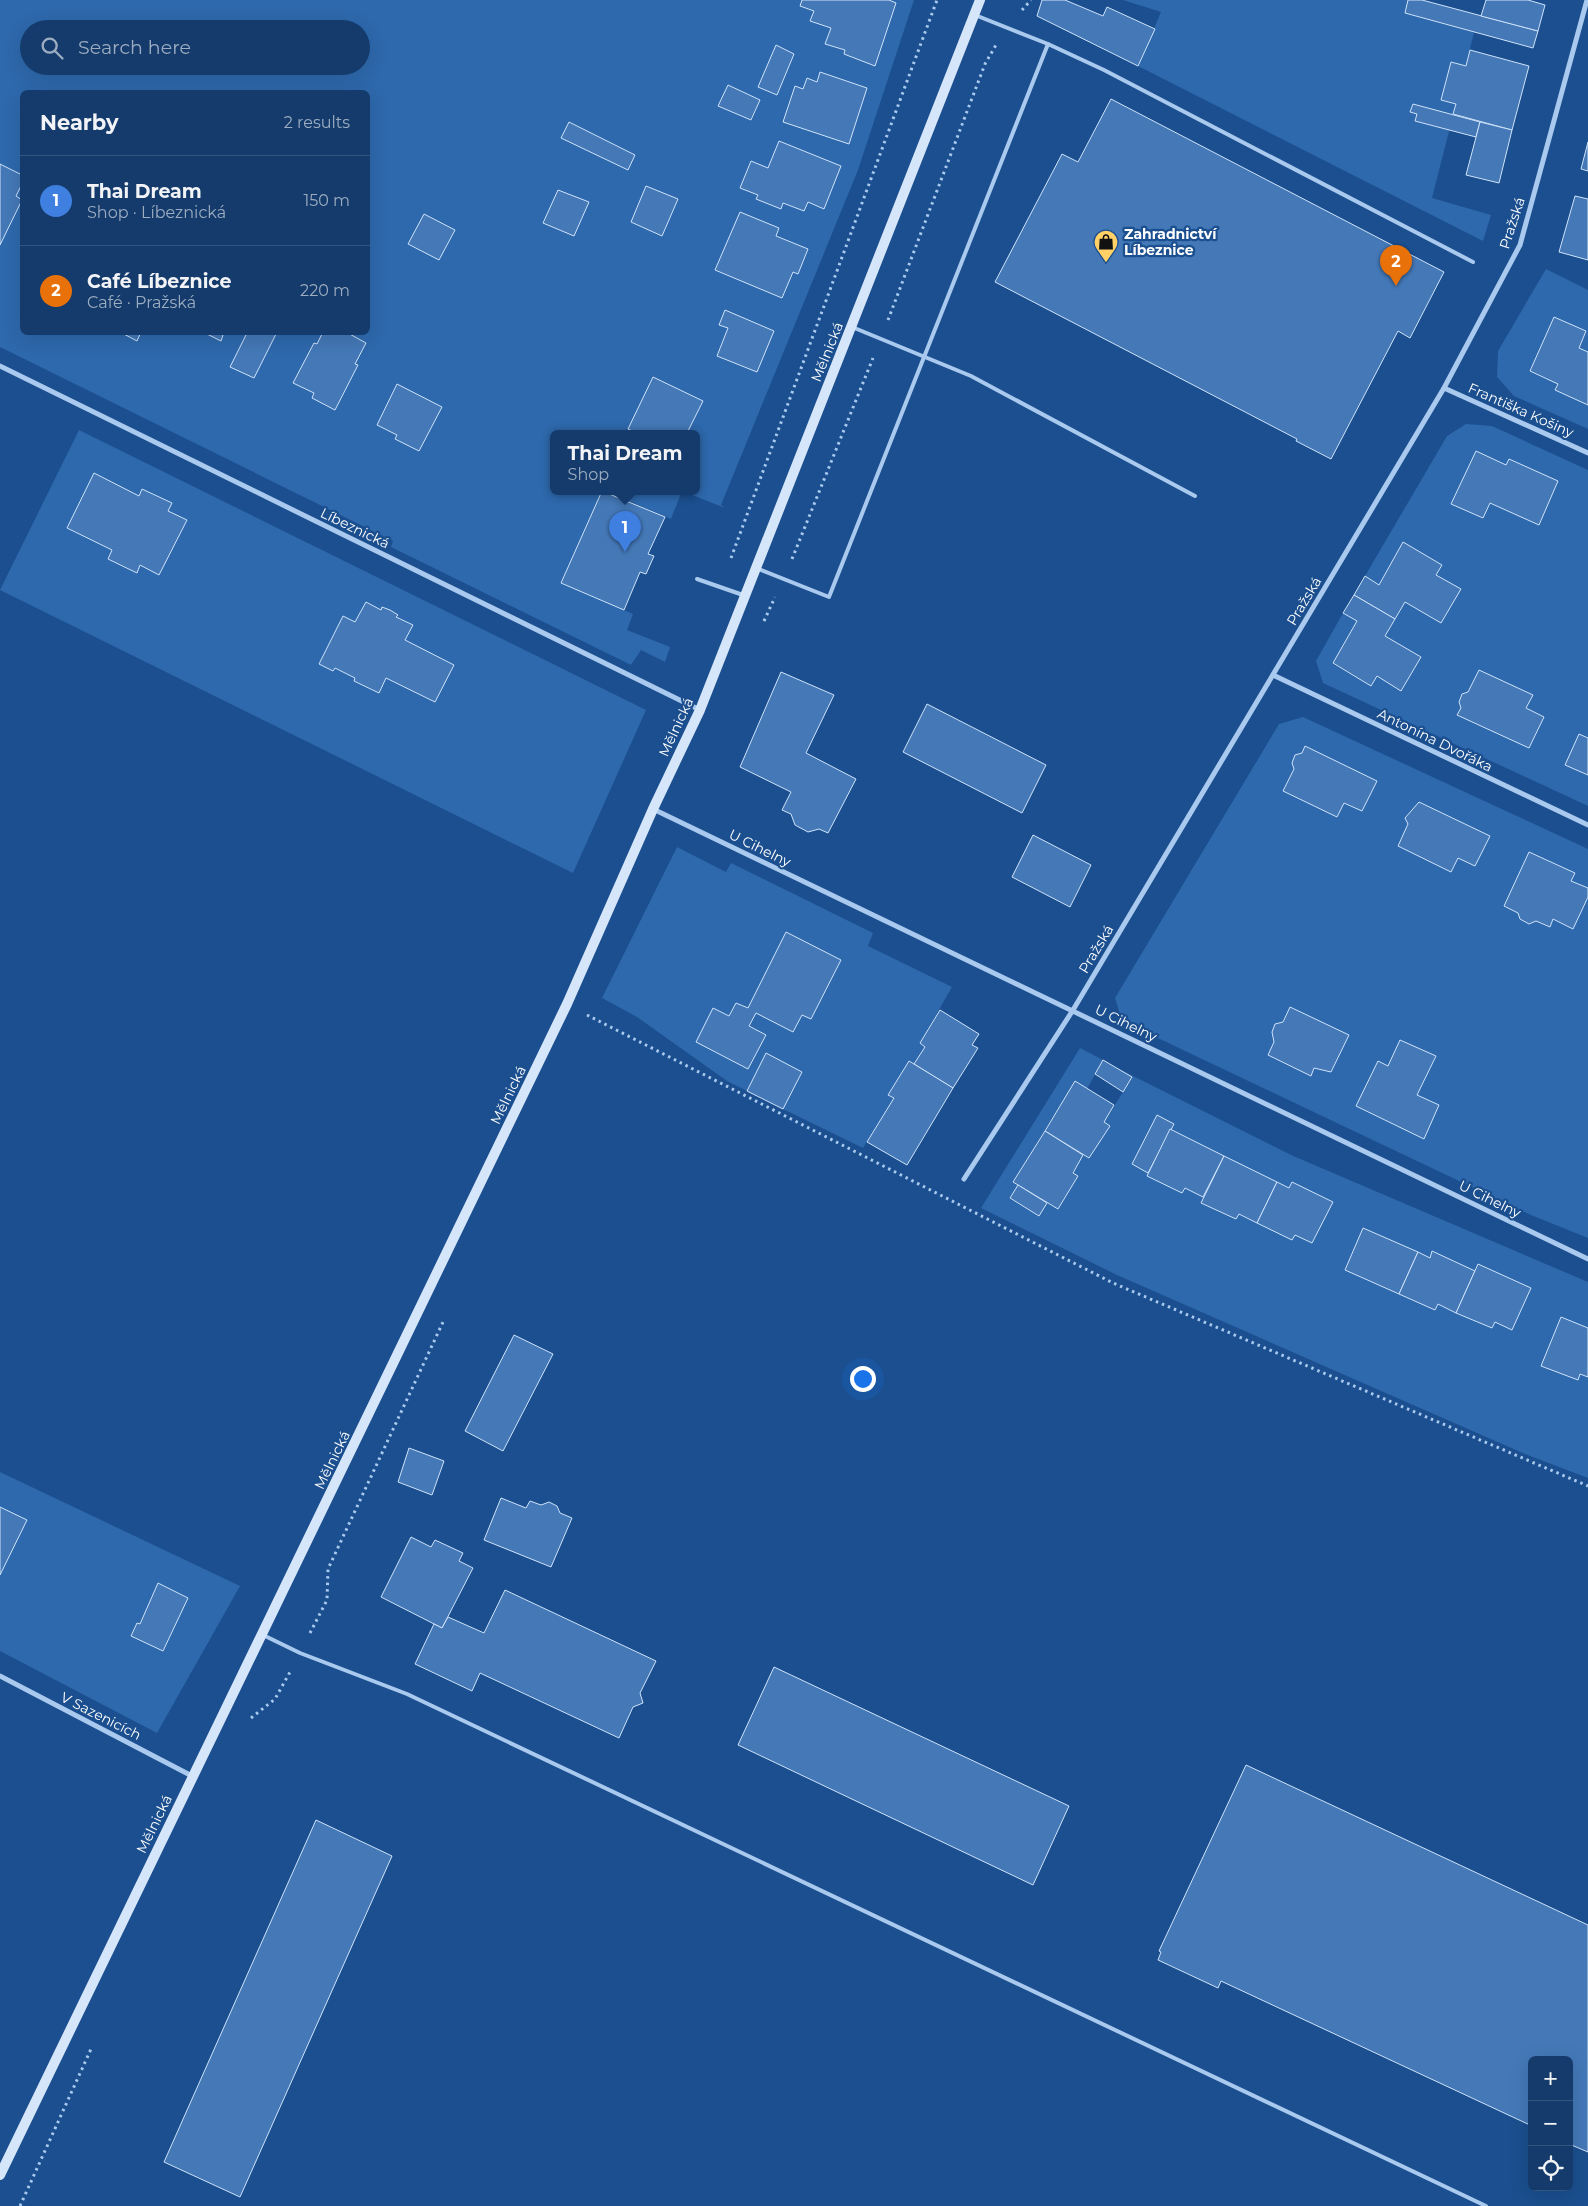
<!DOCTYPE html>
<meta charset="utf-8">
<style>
body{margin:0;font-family:Montserrat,sans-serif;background:#214673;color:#f1f3f6}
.controls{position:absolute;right:15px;bottom:15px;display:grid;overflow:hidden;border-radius:8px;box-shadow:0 5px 20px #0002}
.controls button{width:45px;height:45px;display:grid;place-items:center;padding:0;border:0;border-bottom:1px solid #33557e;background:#143b6b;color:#f1f3f6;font:25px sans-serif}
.you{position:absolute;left:862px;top:1378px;width:18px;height:18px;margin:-12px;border:4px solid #fff;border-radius:50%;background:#1a73e8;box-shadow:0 0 0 8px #1a73e833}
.badge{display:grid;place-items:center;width:32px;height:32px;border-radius:50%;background:#bca0f2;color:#fff;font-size:16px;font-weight:700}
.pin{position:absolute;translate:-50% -41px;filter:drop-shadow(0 1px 2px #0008)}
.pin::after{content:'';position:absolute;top:26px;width:18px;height:15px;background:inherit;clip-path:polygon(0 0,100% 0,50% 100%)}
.popup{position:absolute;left:550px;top:430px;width:150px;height:65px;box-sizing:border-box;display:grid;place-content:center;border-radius:8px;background:#143b6b;filter:drop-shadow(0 1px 4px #0005);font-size:16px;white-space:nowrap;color:#9dadc1}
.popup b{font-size:19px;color:#f1f3f6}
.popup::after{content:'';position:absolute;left:50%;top:100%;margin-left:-10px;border:10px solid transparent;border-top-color:#143b6b}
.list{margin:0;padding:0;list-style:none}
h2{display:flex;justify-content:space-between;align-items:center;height:65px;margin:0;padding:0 20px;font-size:21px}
h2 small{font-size:16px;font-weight:400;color:#9dadc1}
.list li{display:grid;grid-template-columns:32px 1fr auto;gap:15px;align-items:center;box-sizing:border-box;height:90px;padding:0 20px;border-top:1px solid #33557e}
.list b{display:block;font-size:19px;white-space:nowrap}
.list p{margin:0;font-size:16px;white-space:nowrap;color:#9dadc1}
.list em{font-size:16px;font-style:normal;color:#9dadc1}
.icon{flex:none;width:28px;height:28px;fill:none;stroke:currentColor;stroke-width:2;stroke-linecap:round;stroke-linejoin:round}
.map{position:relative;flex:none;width:1588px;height:2206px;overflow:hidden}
.search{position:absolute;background:#143b6b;box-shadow:0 5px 20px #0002;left:20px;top:20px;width:350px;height:55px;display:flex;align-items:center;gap:12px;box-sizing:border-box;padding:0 18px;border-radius:28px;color:#9dadc1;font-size:19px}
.panel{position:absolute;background:#143b6b;box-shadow:0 5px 20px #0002;left:20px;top:90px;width:350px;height:245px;border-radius:8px}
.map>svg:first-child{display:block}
.green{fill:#2e69ad;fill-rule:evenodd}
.building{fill:#4478b7;stroke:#cfe3fa}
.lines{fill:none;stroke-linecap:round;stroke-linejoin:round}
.path{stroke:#a9c9ee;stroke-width:3;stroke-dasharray:2.5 4;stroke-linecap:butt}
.service{stroke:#a9c9ee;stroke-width:4}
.minor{stroke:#a9c9ee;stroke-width:5}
.secondary{stroke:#d6e6fa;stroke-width:10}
.labels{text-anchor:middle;stroke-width:4.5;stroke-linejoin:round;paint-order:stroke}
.street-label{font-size:14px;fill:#fff;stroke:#1b4f8f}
.poi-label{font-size:14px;font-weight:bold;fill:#fff;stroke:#1b4f8f;text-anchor:start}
</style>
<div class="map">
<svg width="1588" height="2206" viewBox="0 0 1588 2206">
<rect width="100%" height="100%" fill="#1b4f8f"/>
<!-- green -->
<g class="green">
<path d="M0,0h914l-56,170 -137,335 4,3 -43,-17h14v-58h-142v58h48l-41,92 72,31 -6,16 43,17 -5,15 -24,-12 -10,15 -240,-118 2,-6 -393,-194zM29,29h332v37h-332zM728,85l32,15 -8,20 -33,-14zM22,92h346v240h-346z"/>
<path d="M1123,0h285l-3,13 69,19 -8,34 -15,-4 -10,38 15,4 -24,94 59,17 -8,26 -345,-175 23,-54z"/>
<path d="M1546,269l42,21v139l-74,-33 -17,-19 1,-26z"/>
<path d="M1466,424l26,2 96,44v336l-265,-123 -7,-22 27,-48 14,8 -24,43 38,21 6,-9 25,14 19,-33 -36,-21 20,-34 31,-27 6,-10 -39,-22 -24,42 -14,-9 82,-140z"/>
<path d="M79,430l567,280 -73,163 -573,-283z"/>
<path d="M605,491h77l-11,28z"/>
<path d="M1303,717l285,132v389l-57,-23 -409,-194 -7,-23 164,-274z"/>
<path d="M677,847l49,25 5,-9 142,70 -5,13 84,41 -32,56 5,4 -11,17 -6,-2 -19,32 5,4 -31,50 -82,-40 21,-36 -36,-18 -19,37 -20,-10 -90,-64 -35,-19z"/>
<path d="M1080,1048l23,12 -16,29 -12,-8 -62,101 5,3 -8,14 28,16 9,-12 11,6 20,-33 -5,-3 10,-18 6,3 20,-32 -5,-4 28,-44 -13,-9 172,86 297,127v196l-63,-24 -408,-179 -136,-67z"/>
<path d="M0,1472l240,114 -83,147 -157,-82z"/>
</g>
<!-- building -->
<g class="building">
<path d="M802,0h87l7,3 -21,63 -31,-12 1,-4 -20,-6 6,-16 -21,-7 4,-10 -14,-5z"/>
<path d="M1042,0h23l38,16 4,-9 48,22 -17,37 -101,-50z"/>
<path d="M1408,0h14l116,31 -5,17 -128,-35z"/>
<path d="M1486,0h42l17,5 -7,26 -57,-15z"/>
<path d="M776,45l18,9 -17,41 -19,-8z"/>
<path d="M1470,50l59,16 -17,64 -59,-16 3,-10 -15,-4 10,-38 15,4z"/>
<path d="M820,72l47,16 -18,56 -66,-22 12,-36 8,3 4,-11 10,4z"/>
<path d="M728,85l32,15 -9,20 -33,-14z"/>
<path d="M1111,99l333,173 -34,66 -12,-7 -67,128 -35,-18 1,-2 -302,-157 67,-128 16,8z"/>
<path d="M1413,104l67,18 -4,15 -61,-16 2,-7 -7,-2z"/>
<path d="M569,122l66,33 -7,15 -67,-32z"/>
<path d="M1480,122l32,8 -13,53 -33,-8z"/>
<path d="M779,141l62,25 -17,43 -16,-7 -4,9 -21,-8 -2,6 -25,-10 2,-4 -18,-7 11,-27 17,7z"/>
<path d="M1588,142v29l-7,-2z"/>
<path d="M0,164l22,11v9l-6,12 6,4 -22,45z"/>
<path d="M646,186l32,13 -16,37 -31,-14z"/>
<path d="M558,190l31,12 -15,34 -31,-13z"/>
<path d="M1575,196l13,3v61l-29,-8z"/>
<path d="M740,212l39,16 -3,8 32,13 -10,25 -5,-2 -11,26 -67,-28z"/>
<path d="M424,214l31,16 -16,30 -31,-16z"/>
<path d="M725,310l49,21 -17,41 -40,-16 11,-28 -9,-3z"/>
<path d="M1554,317l32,14 -7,17 9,4v53l-33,-15 3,-6 -28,-13z"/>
<path d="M120,332h21l-4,9z"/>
<path d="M203,332h21l-3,9z"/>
<path d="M241,332h36l-23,46 -24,-11 16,-32z"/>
<path d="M323,332h23l20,11 -11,21 3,1 -23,45 -23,-12 2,-5 -21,-10 21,-40 3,1z"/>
<path d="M653,377l50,24 -16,32h-50l-9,-4z"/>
<path d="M397,384l45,23 -23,44 -24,-12 2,-4 -20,-10z"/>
<path d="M1476,451l30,14 3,-6 49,22 -19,44 -49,-22 -7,15 -32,-14z"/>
<path d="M94,473l45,23 3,-7 30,14 -4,8 19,9 -28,55 -19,-10 -3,8 -29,-14 4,-9 -45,-22z"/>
<path d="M602,491l63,26 -17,37 6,2 -8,18 -6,-2 -16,38 -63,-27z"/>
<path d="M1403,542l39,23 -6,10 25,14 -20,34 -36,-21 -10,17 -41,-24 11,-19 14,9z"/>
<path d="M1354,595l41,24 -10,17 36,21 -20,34 -24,-15 -6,10 -38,-23 24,-42 -14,-8z"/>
<path d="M366,602l15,8 1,-3 8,3 8,5 -2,2 17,8 -8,15 49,25 -19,37 -49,-24 -7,15 -25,-12 1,-3 -20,-10 -2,3 -14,-7 24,-48 12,6z"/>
<path d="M1479,670l54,25 -7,13 18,9 -15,31 -72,-33 4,-7 -2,-6 3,-8 6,-2z"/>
<path d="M781,672l53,23 -28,58 50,26 -28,54 -9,-4 -11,3 -13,-7 -4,-11 -9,-4 9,-18 -51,-25z"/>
<path d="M927,704l119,61 -24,48 -119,-61z"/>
<path d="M1579,734l9,4v37l-23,-10z"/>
<path d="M1305,746l72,35 -15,30 -18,-8 -7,14 -54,-26 11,-22 -2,-6 3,-8 7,-2z"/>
<path d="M1419,802l71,34 -15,30 -17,-8 -7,14 -53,-26 10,-22 -3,-6z"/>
<path d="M1033,835l58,30 -21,42 -58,-30z"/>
<path d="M1529,852l46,21 -4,8 17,7v9l-15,32 -20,-10 -3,8 -14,-6 -7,3 -9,-5 -2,-6 -14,-7z"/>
<path d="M786,932l55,28 -30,59 -9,-4 -9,17 -37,-19 -7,13 17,9 -18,34 -52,-27 17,-34 16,8 7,-13 12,5z"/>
<path d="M1290,1007l59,28 -18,37 -17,-4 -3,8 -43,-21 6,-13 -2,-10 3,-8 8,-2z"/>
<path d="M940,1010l39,24 -7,11 6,3 -25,40 -39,-24 11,-17 -5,-4z"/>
<path d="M1400,1040l36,16 -19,39 22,10 -15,34 -68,-33 22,-45 10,5z"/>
<path d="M766,1053l36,19 -19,37 -36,-18z"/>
<path d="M1103,1060l29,17 -9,15 -28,-18z"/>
<path d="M909,1061l44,27 -46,77 -40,-23 27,-44 -6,-3z"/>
<path d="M1075,1081l39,24 -10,17 6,4 -21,32 -44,-27z"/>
<path d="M1157,1115l17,9 -26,49 -16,-9z"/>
<path d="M1170,1129l54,27 -21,41 -18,-9 -3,5 -35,-17z"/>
<path d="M1045,1131l38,24 -10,18 5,3 -20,33 -45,-27z"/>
<path d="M1224,1156l53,26 -20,41 -18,-9 -3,5 -35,-16z"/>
<path d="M1277,1182l12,6 3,-6 41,20 -21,41 -17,-8 -3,5 -35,-17z"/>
<path d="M1018,1185l29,18 -8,13 -29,-18z"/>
<path d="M1363,1228l55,24 -19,42 -54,-24z"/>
<path d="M1432,1251l43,20 -19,42 -18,-9 -3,6 -36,-16 19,-42 12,6z"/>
<path d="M1478,1264l53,24 -19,42 -17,-8 -3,6 -36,-15z"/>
<path d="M1561,1317l27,11v49l-8,-3 -2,6 -37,-14z"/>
<path d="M514,1335l39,19 -50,97 -38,-20z"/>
<path d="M409,1448l35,13 -12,34 -34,-13z"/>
<path d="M501,1498l25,10 4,-7 11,4 8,-3 8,4 3,7 12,5 -21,49 -67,-27z"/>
<path d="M0,1507l27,13 -27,55z"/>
<path d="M411,1537l20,10 4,-7 28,13 -4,8 14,7 -31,60 -61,-31z"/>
<path d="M158,1583l30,15 -25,53 -32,-15 6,-13 3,1z"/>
<path d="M505,1590l151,71 -16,32 3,10 -10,4 -14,31 -139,-65 -8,18 -57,-27 19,-40 8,4 6,-11 36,16z"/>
<path d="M774,1667l295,139 -36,79 -295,-140z"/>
<path d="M1246,1765l342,160v227l-19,-8v-84h-37v66l-311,-145 -3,7 -60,-28 3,-8 -2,-1z"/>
<path d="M316,1820l76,36 -152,341 -76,-35z"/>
</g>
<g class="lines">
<!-- path -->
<g class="path">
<path d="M1022,10l9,-10"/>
<path d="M888,320l97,-256 11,-19"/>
<path d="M731,558l206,-558"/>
<path d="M792,559l81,-201"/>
<path d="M764,621l11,-24"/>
<path d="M587,1015l526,268 475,203"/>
<path d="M310,1633l17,-33 1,-31 115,-247"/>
<path d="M251,1718l24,-19 15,-27"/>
<path d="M20,2206l71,-157"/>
</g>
<!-- service -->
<g class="service">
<path d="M1048,44l56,26 369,192"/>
<path d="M852,327l119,49 224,120"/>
<path d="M756,568l73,29 219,-553 -73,-29"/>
<path d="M697,579l46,16"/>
<path d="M263,1635l37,18 107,41 1079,512"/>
</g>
<!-- minor -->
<g class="minor">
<path d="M0,366l700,344"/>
<path d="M1444,388l144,65"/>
<path d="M1273,675l315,150"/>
<path d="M653,809l935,450"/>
<path d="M964,1179l109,-169 371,-622 76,-143 67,-245"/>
<path d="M0,1676l192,100"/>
</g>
<!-- secondary -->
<path class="secondary" d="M0,2175l567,-1171 86,-195 47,-99 280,-710"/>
</g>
<!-- icons -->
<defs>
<symbol id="shop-pin" viewBox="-11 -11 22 30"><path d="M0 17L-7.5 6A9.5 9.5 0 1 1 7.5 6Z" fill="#ffd166" stroke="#1b4f8f"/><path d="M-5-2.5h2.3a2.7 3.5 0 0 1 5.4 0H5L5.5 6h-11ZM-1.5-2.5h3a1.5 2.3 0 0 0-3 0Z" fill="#111"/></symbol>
</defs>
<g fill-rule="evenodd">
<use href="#shop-pin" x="1092" y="228" width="28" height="38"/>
</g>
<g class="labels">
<!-- street labels -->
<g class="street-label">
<text transform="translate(1512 223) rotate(-72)" y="5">Pražská</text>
<text transform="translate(827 352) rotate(-68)" y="5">Mělnická</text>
<text transform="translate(1521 410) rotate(24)" y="5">Františka Košiny</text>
<text transform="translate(355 528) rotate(26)" y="5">Líbeznická</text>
<text transform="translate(1304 601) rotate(-59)" y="5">Pražská</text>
<text transform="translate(676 727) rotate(-65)" y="5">Mělnická</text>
<text transform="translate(1435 740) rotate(26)" y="5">Antonína Dvořáka</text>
<text transform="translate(760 848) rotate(26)" y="5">U Cihelny</text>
<text transform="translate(1096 949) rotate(-59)" y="5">Pražská</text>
<text transform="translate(1126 1023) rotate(26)" y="5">U Cihelny</text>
<text transform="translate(508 1095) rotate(-64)" y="5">Mělnická</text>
<text transform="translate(1490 1199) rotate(26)" y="5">U Cihelny</text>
<text transform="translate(332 1460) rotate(-64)" y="5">Mělnická</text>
<text transform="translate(101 1716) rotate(27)" y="5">V Sazenicích</text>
<text transform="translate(154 1824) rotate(-64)" y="5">Mělnická</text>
</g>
<!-- poi labels -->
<g class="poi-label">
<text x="1124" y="239">Zahradnictví<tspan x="1124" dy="16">Líbeznice</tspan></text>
</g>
</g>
</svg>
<div class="controls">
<button>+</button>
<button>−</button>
<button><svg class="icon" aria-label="locate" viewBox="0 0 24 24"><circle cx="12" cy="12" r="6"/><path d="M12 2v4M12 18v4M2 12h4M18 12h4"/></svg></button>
</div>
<div class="you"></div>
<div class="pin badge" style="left:625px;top:552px;background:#3f7fe0">1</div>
<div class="popup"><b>Thai Dream</b>Shop</div>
<div class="pin badge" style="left:1396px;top:286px;background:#e8710a">2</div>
<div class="search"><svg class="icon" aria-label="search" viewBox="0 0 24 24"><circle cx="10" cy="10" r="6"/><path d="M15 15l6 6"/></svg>Search here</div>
<section class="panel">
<h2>Nearby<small>2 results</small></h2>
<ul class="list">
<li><span class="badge" style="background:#3f7fe0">1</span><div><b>Thai Dream</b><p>Shop · Líbeznická</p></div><em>150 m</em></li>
<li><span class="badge" style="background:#e8710a">2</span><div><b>Café Líbeznice</b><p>Café · Pražská</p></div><em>220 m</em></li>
</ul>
</section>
</div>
